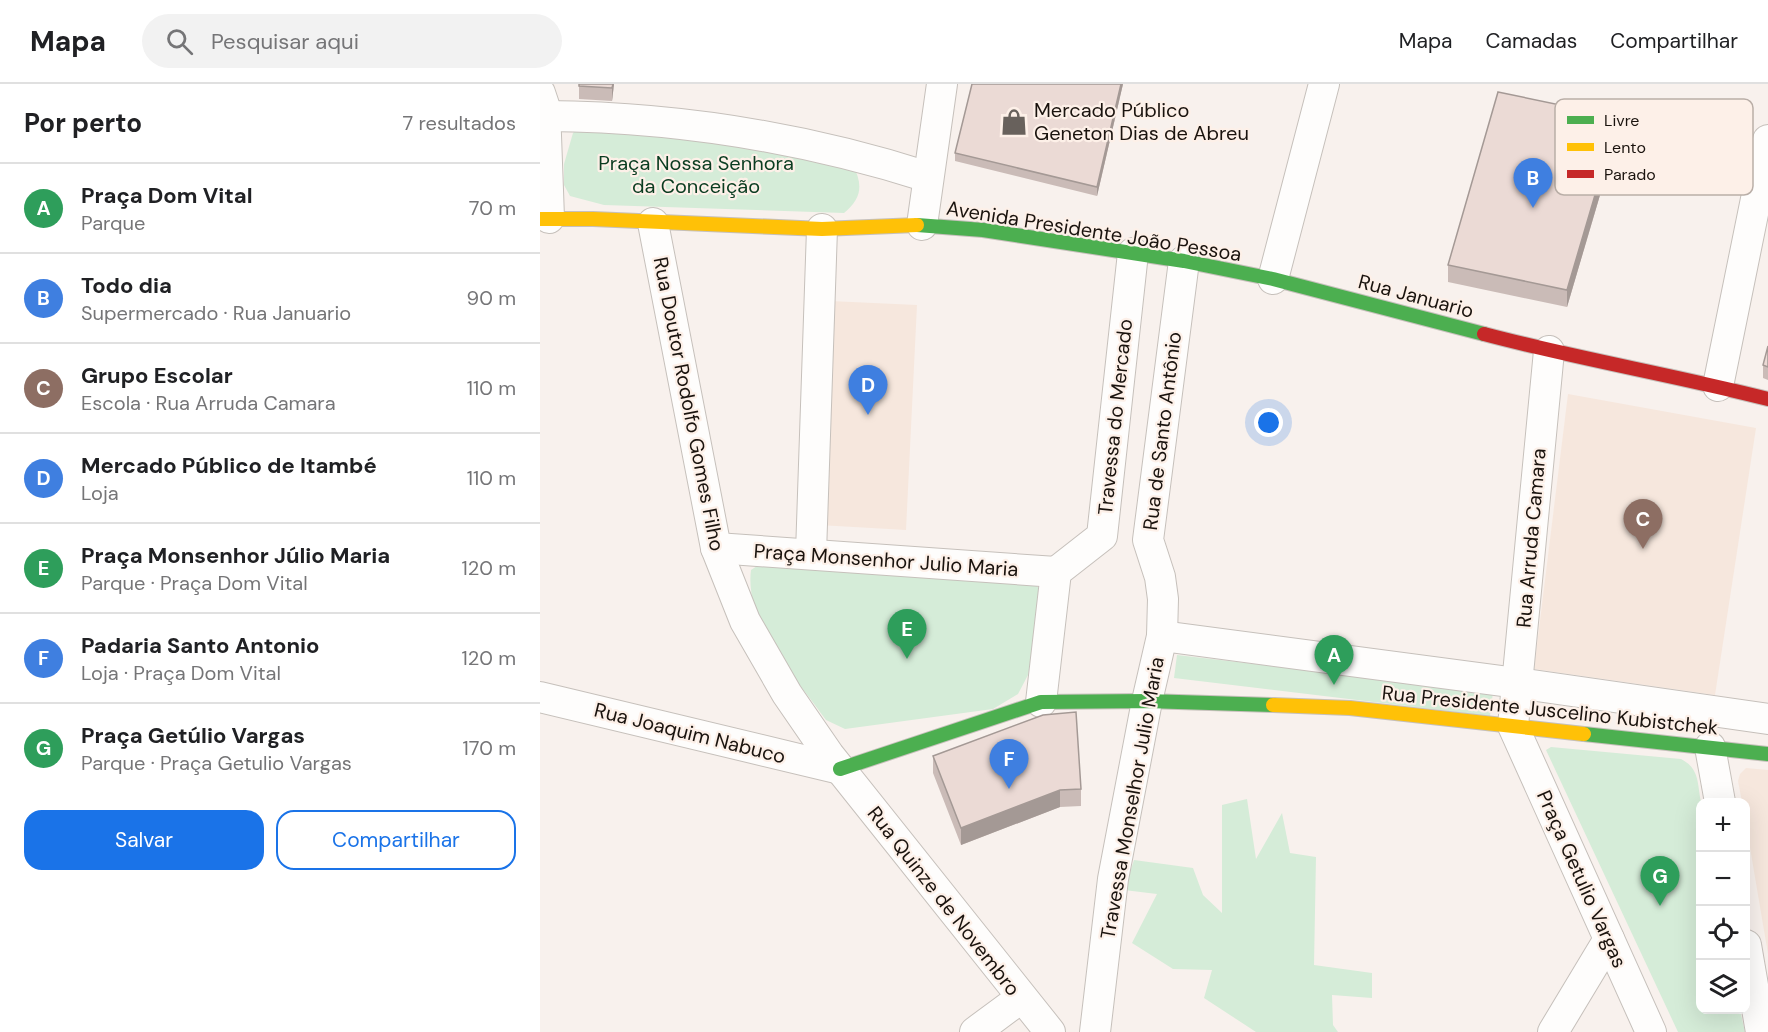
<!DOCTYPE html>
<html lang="pt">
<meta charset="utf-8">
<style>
body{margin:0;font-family:"DM Sans",sans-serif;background:#f2f2f2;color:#202124}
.controls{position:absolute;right:18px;bottom:18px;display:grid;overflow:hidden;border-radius:12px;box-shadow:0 6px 24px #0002}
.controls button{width:54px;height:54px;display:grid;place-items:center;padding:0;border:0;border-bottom:2px solid #e0e0e0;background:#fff;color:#202124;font:30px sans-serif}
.you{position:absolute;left:729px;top:339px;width:21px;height:21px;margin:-15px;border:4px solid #fff;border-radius:50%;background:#1a73e8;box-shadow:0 0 0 9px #1a73e833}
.badge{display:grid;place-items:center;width:39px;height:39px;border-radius:50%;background:#1a73e8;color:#fff;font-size:20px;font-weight:700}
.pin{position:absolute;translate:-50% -50px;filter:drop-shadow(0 2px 3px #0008)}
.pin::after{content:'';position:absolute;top:32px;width:21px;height:18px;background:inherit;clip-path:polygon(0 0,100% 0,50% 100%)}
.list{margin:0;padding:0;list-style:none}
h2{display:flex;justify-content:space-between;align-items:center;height:78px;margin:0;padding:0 24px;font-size:26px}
h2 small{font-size:20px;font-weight:400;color:#757577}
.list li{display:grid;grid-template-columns:39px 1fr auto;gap:18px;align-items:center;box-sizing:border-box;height:90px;padding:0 24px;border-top:2px solid #e0e0e0}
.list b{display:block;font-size:22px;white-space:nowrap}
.list p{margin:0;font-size:20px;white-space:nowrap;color:#757577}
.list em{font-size:20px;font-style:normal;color:#757577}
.actions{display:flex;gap:12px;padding:18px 24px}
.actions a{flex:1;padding:14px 0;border:2px solid #1a73e8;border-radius:18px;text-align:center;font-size:21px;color:#1a73e8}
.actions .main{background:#1a73e8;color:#fff}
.icon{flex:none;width:33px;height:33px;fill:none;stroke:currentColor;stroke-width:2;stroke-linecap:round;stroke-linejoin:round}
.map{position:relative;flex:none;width:1228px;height:948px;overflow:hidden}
header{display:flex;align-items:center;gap:36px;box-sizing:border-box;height:84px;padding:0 30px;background:#fff;border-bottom:2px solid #e0e0e0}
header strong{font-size:28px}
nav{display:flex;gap:33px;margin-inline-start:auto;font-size:21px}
.search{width:420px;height:54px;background:#f2f2f2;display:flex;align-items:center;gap:15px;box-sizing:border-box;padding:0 21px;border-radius:33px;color:#757577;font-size:22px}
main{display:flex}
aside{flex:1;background:#fff}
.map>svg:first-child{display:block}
.built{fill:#f6e7dd}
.green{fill:#d5ecd8}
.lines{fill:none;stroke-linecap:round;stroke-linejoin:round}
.street-casing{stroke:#c6c0bb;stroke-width:32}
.fast-casing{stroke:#c6c0bb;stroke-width:16}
.slow-casing{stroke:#c6c0bb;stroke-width:16}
.jam-casing{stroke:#c6c0bb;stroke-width:16}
.street{stroke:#fefdfc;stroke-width:30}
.fast{stroke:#4caf50;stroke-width:14}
.slow{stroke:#ffc107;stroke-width:14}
.jam{stroke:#c62828;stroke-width:14}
.wall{fill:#cabbb7}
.shaded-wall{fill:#a49995}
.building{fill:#ebdad5;stroke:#a49995;stroke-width:1.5}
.labels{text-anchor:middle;stroke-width:4.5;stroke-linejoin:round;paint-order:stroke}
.poi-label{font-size:20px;fill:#1a130e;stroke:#fdf0e8;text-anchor:start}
.park-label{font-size:20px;fill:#0a3c20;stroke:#fdf0e8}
.street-label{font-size:20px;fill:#1a130e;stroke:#fdf0e8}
.key{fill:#fdf0e8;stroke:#b9aea7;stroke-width:1.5}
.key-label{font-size:16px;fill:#1a130e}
</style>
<header>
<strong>Mapa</strong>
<div class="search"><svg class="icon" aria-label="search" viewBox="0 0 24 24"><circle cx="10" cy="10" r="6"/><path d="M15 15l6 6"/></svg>Pesquisar aqui</div>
<nav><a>Mapa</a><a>Camadas</a><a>Compartilhar</a></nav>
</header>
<main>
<aside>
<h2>Por perto<small>7 resultados</small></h2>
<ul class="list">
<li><span class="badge" style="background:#2e9e5b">A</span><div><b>Praça Dom Vital</b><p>Parque</p></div><em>70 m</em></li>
<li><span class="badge" style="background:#3f7fe0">B</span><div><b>Todo dia</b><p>Supermercado · Rua Januario</p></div><em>90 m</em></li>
<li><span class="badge" style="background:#8d6e63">C</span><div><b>Grupo Escolar</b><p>Escola · Rua Arruda Camara</p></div><em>110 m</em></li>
<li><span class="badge" style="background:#3f7fe0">D</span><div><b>Mercado Público de Itambé</b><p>Loja</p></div><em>110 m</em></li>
<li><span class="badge" style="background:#2e9e5b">E</span><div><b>Praça Monsenhor Júlio Maria</b><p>Parque · Praça Dom Vital</p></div><em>120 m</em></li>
<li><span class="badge" style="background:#3f7fe0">F</span><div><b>Padaria Santo Antonio</b><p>Loja · Praça Dom Vital</p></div><em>120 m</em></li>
<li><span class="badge" style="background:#2e9e5b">G</span><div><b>Praça Getúlio Vargas</b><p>Parque · Praça Getulio Vargas</p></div><em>170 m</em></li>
</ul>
<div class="actions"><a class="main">Salvar</a><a>Compartilhar</a></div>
</aside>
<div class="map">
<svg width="1228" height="948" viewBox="0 0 1228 948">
<rect width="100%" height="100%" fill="#f8f1ed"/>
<!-- built -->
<g class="built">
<path d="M290,217l87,4 -11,225 -87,-5z"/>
<path d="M1028,310l188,34 -41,267 -181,-26z"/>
<path d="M1206,684l22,2v184l-22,-130v-22h-4l-4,-21 2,-7z"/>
</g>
<!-- green -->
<g class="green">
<path d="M68,40l245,41c10,20 9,33 -9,48l-240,-8 -34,-9 -6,-11v-21l9,-31 5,-5z"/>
<path d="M220,480l274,20 8,6 1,10 -15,75 -10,19 -25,15 -148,20 -19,-9c-29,-41 -82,-97 -75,-150z"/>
<path d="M637,571l316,37 -3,24 -316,-38z"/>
<path d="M1011,663l130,12c19,10 16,24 20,43l-1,208h40l5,22h-67l-132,-282z"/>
<path d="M707,715l9,60 26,-46 8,40 26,4 -2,108 58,8v25l-40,-3 1,30 5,7h-82l-52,-34 8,-28 -39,-1 -41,-26 25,-49 -33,-4 10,-30 59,8 10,27 19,18v-108z"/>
</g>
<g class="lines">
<defs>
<g id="street">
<path d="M0,9l5,15 4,110"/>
<path d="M6,32c131,1 257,21 382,61"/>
<path d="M113,139l63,325 29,73 42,73 42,61 221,277"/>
<path d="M382,141l20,-141"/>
<path d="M733,195l51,-195"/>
<path d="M1009,267l-36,375 138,306"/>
<path d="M1178,302l50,-246"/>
<path d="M176,464l340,24"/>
<path d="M271,469l11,-324"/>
<path d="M622,552l355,47 251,36"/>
<path d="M0,613l300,72"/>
<path d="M501,618l15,-130 46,-36 31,-283"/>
<path d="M1170,663l10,55"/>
<path d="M1206,861l15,87"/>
<path d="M435,948l46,-34"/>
<path d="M555,948l18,-153 34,-178 15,-65 1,-37 -3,-22 -12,-37 36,-279"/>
<path d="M1013,948l56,-93"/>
</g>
<g id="fast">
<path d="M377,141l66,5 201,31 89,18 211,55"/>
<path d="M1044,650l184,20"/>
<path d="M300,685l201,-67 106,-1 126,4"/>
</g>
<g id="slow">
<path d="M0,135h53l229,10 95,-4"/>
<path d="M733,621l77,3 234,26"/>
</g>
<path id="jam" d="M944,250c94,25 190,41 284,65"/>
</defs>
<!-- street casing -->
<use href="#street" class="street-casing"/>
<!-- fast casing -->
<use href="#fast" class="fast-casing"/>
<!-- slow casing -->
<use href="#slow" class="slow-casing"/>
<!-- jam casing -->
<use href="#jam" class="jam-casing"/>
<!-- street -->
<use href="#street" class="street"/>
<!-- fast -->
<use href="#fast" class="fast"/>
<!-- slow -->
<use href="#slow" class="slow"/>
<!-- jam -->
<use href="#jam" class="jam"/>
</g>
<!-- wall -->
<g class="wall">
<path d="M39,0h35l-2,17 -33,-2z"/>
<path d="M432,0h151l-26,112 -142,-35v-8z"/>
<path d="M1078,50l-51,173 -119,-25v-17z"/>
<path d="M1228,262v34l-5,-2v-13z"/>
<path d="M393,672l148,33v17l-21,1 -99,38 -28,-72z"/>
</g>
<!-- shaded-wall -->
<g class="shaded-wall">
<path d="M73,0h1l-2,17v-13z"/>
<path d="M581,0h2l-26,112v-9z"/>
<path d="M1078,33v17l-51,173v-17z"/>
<path d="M520,706v17l-99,38v-17z"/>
</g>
<!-- building -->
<g class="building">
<path d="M39,0h34l-1,4 -33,-2z"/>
<path d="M432,0h149l-24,103 -142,-34z"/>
<path d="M958,8l120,25 -51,173 -119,-25z"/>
<path d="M1228,262v21l-5,-2z"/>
<path d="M536,628l5,77 -21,1 -99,38 -28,-72 110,-41z"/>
</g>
<!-- icons -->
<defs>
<symbol id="shop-bare" viewBox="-9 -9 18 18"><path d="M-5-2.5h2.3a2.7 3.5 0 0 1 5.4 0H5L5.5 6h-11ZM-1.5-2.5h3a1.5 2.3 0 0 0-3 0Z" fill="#68615c" stroke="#fdf0e8" stroke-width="2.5" paint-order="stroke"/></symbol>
</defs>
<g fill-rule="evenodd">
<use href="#shop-bare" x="455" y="19" width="38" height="38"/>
</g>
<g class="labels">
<!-- poi labels -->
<g class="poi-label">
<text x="494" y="33">Mercado Público<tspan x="494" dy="23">Geneton Dias de Abreu</tspan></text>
</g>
<!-- park labels -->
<g class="park-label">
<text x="156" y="86">Praça Nossa Senhora<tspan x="156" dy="23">da Conceição</tspan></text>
</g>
<!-- street labels -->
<g class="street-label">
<text transform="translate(554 147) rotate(9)" y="7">Avenida Presidente João Pessoa</text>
<text transform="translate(876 212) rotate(15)" y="7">Rua Januario</text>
<text transform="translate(149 320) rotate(79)" y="7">Rua Doutor Rodolfo Gomes Filho</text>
<text transform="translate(575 333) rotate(-84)" y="7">Travessa do Mercado</text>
<text transform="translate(622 347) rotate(-83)" y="7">Rua de Santo Antônio</text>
<text transform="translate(991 454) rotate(-85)" y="7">Rua Arruda Camara</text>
<text transform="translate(346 476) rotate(4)" y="7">Praça Monsenhor Julio Maria</text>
<text transform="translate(1010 626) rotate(6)" y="7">Rua Presidente Juscelino Kubistchek</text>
<text transform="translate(150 649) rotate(14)" y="7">Rua Joaquim Nabuco</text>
<text transform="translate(592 714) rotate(-80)" y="7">Travessa Monselhor Julio Maria</text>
<text transform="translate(1042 795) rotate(66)" y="7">Praça Getulio Vargas</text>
<text transform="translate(404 817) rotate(52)" y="7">Rua Quinze de Novembro</text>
</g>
</g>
<!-- legend -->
<rect x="1015" y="15" width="198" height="96" rx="9" class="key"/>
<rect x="1027" y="32" width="27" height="8" fill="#4caf50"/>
<rect x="1027" y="59" width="27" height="8" fill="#ffc107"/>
<rect x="1027" y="86" width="27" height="8" fill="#c62828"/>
<g class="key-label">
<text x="1064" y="42">Livre</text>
<text x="1064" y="69">Lento</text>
<text x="1064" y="96">Parado</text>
</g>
</svg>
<div class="controls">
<button>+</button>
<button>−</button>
<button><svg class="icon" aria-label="locate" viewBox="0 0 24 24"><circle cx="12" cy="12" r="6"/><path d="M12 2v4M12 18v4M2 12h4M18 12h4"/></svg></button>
<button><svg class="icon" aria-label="layers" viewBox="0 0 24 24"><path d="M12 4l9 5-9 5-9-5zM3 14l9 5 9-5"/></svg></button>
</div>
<div class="you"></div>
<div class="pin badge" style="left:794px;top:601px;background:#2e9e5b">A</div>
<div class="pin badge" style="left:993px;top:124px;background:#3f7fe0">B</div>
<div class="pin badge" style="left:1103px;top:465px;background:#8d6e63">C</div>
<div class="pin badge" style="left:328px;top:331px;background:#3f7fe0">D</div>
<div class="pin badge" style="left:367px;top:575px;background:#2e9e5b">E</div>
<div class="pin badge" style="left:469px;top:705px;background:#3f7fe0">F</div>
<div class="pin badge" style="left:1120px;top:822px;background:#2e9e5b">G</div>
</div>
</main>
